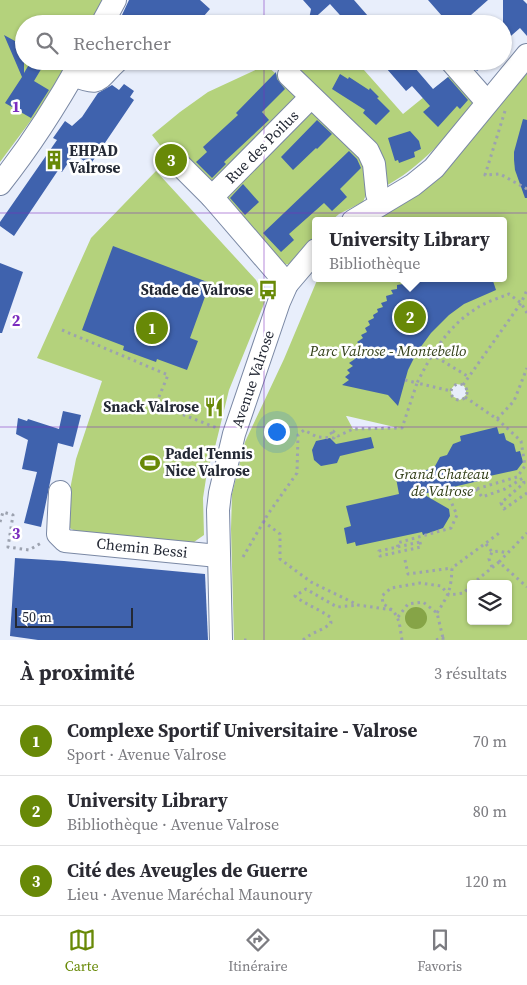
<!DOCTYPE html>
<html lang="fr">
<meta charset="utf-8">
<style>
body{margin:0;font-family:"Source Serif 4",serif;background:#f7f7f7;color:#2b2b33}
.controls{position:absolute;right:15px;bottom:15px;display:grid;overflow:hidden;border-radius:5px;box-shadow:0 1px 4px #0004}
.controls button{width:45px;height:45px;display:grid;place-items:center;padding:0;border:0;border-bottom:1px solid #e1e1e2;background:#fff;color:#2b2b33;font:25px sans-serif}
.scale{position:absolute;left:15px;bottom:12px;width:118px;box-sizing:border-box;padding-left:5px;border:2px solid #242935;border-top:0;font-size:14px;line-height:18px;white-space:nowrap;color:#242935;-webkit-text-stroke:4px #fff;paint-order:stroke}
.you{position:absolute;left:276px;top:431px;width:18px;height:18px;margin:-12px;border:4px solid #fff;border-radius:50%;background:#1a73e8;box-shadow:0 0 0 8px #1a73e833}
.badge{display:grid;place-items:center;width:32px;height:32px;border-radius:50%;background:#688907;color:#fff;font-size:16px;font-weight:700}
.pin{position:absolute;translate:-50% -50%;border:2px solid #fff;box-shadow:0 1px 5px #0006}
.popup{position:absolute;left:312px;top:217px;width:195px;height:65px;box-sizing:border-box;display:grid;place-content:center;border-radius:5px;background:#fff;filter:drop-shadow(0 1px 4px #0005);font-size:16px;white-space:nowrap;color:#7c7c81}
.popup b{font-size:19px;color:#2b2b33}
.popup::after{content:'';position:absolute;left:50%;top:100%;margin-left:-10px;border:10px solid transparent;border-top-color:#fff}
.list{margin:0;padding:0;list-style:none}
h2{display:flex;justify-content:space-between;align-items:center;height:65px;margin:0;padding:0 20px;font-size:21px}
h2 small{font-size:16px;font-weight:400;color:#7c7c81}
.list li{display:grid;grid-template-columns:32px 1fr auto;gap:15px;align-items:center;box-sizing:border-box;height:70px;padding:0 20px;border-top:1px solid #e1e1e2}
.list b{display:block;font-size:19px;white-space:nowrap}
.list p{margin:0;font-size:16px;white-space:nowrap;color:#7c7c81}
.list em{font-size:16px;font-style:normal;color:#7c7c81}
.icon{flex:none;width:28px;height:28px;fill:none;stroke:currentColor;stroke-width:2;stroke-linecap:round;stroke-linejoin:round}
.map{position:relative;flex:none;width:527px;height:640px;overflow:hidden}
.search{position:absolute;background:#fff;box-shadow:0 1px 4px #0004;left:15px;right:15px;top:15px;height:55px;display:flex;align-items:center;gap:12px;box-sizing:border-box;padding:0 18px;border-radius:28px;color:#7c7c81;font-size:19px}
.sheet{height:275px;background:#fff}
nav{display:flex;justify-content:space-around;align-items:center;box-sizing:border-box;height:70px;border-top:1px solid #e1e1e2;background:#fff;font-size:14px;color:#7c7c81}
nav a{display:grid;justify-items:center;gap:2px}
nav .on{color:#688907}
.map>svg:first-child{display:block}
.green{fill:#b4d27c;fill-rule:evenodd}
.water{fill:#86a447}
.building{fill:#3f62ad}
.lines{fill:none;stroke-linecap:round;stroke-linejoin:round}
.minor-casing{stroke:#7a88a4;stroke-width:24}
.path{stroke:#9ca2af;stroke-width:3;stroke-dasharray:2.5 4;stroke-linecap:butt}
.minor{stroke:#fff;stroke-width:22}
.grid{fill:none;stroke:#7b2cbf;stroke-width:1;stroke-opacity:0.55}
.labels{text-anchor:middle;stroke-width:5;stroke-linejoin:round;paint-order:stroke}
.street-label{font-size:15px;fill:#242935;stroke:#fff}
.poi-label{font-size:15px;font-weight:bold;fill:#242935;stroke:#fff;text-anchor:start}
.park-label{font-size:15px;font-style:italic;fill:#313e17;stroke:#fff}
.grid-label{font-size:16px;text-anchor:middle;font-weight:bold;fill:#7b2cbf;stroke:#fff;stroke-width:5;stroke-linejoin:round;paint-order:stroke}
</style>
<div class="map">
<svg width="527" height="640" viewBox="0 0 527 640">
<rect width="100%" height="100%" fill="#e8eefb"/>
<!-- green -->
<g class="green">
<path d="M0,0h103l-13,24h-66v37h45l-17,31 -52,70z"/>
<path d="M286,61h70l47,53 48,-39 22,26v7c-27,29 -53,60 -89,79l-18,-49z"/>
<path d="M527,63v577h-293l-3,-111 1,-35 13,-52 39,-83 34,-81h186v-57h-137zM456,384l7,1 3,4v6l-6,5 -8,-4c-2,-6 -1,-8 4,-12zM346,416h1l52,12 -46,1zM471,584h37v37h-37z"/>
<path d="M266,65l38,34 -96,88 -32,-35 -7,5 -17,-22 28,-23 28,-20z"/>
<path d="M314,110l55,50 1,25 -7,17 -24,12 -8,7h-15v15l-25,28 -11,1 -57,-68z"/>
<path d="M156,171l100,109 10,19 -37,91 -14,57 -8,25 -4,26 1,37 -10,7 -114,-9 -17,-8 13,-66 26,-78 -65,-23 54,-120z"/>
</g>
<!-- water -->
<circle class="water" cx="416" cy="618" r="11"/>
<!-- building -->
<g class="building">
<path d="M129,0h71l10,9 -13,15h-27l-8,-8 -5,8h-22l-13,-9z"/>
<path d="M303,0h51l21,24h-27l-18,-20 -22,20 3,-15z"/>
<path d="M428,0h60l-17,15 7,9h-29z"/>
<path d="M503,0h20l4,4v32l-7,-8 -17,15z"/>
<path d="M4,35l20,11v27l7,-12h15l-12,20 15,9 -18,28 -26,-15 17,-26z"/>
<path d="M287,61h19l-6,6 -7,-5h-7z"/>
<path d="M380,61h29l24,28 15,-12 20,23 -8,9 -3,-3 -19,21 -15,-15 7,-6 -18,-20 -6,5z"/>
<path d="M469,61h21l-13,10z"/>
<path d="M276,72l1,7 8,10 -23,23 7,8 -45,42 2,2 -14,14 -16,-16 11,-10 -4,-5 35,-32 -2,-2z"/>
<path d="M340,74l8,5 1,-2 20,13 1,-2 9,9 -2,1 13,13 -14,14 -13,-12 2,-3 -33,-21z"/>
<path d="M124,84l10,7 -4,6 4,3 -44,65 -16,-11 -12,18 -3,-3 -45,67 -14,-10v-4l57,-82 -4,-2 12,-17 7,5 10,-9 16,-24 14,-8 7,5z"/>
<path d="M523,119l4,1v78h-2l-10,-28 -1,-10v-8z"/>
<path d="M317,120l15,14 -15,15 -1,-1 -23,22 -12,-13z"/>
<path d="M410,131l9,10 2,8 -7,3 1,5 -16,6 -1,-3 -3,1 -7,-23z"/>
<path d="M349,151l8,8 4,9 -21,21 7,8 -15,14 -8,-8 -35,31 5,6 -13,12 -18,-19z"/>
<path d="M243,184l16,18 -14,13 -15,-17z"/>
<path d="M113,246l97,37 -20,55 8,3 -11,29 -30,-11 -1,3 -33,-12 1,-4 -42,-16z"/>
<path d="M0,263l23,9 -21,61h-2z"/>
<path d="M408,278h84l4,12 -32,14 -15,11 -18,18 -14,19 -9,18 -10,36 -10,-11 -46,-10 7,-5 -4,-3 5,-4 -3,-3 6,-4 -4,-3 6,-4 -3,-3 5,-4 -3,-3 6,-4 -3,-3 6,-4 -2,-3 6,-3 -2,-4 5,-3 -2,-4 6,-3 -1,-3 5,-3 -1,-3 6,-2 -2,-4 6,-2 -1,-5 7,-2 -2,-4 6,-1v-4l6,-1 -1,-5z"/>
<path d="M63,411l18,4 -8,32 -15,-4 -17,84 -17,-4 13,-51 -15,-3 6,-29 -12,-6 2,-16 9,3 1,-2 31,10z"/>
<path d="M497,427l2,7 5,-1 2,7 8,4 2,8 4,-1 3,11 -6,8 -32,7 -2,3 -60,14 26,15 1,7 -7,12 -20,7 -1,-3 -66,14 -1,-4 -8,2 -3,-16 7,-2 -5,-20 53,-12 -3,-16 38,-10 6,-11 7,-2 6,-11 8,-3 -1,-5z"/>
<path d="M371,437l3,11 -34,8 -3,7 -16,3 -7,-6 -2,-10 4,-9 14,-3 6,6z"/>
<path d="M15,558l49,3 141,13 3,66h-170l-28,-4z"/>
</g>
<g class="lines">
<defs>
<g id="minor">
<path d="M102,24l13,-24"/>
<path d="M451,61l36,41"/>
<path d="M73,75c29,12 24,4 44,-14"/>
<path d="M289,75l79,76 6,13 3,30 4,10"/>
<path d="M180,165l32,32 75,87"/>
<path d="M0,184c31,-39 57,-80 81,-123"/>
<path d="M212,197l99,-100"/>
<path d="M353,221l60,-36 21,-17 93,-113"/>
<path d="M60,492l-2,42 7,7 153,15"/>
<path d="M221,640l-3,-130 2,-17 14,-59 45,-132 8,-18 29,-34"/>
</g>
</defs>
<!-- minor casing -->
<use href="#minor" class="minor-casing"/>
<!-- path -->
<g class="path">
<path d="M505,111l-20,64 15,-1 27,15"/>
<path d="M62,330l106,45 -12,29 61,24"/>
<path d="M431,354l38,23"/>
<path d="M405,380l12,3c15,-30 31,-57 60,-75 9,-6 22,-10 32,-14l12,9 6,10"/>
<circle cx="459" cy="392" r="8"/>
<path d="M463,385l58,-82 6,-13"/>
<path d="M465,397l32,22 17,-18 13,-33"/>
<path d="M476,489l6,8 23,-8 18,-11 1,5 -23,20 3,6 23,-16"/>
<path d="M263,521l17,13v25l31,23 47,23 35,5"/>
<path d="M0,522l3,-10 10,3 -5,32 21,3 14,-8"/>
<path d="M420,542l1,5 -41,9 -1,-5z"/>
<path d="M486,544l6,8"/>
<path d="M398,547l-1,-4 54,-15 6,-13 -8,-18 68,-20 8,-11 -4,-25 -24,-22"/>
<path d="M243,557l25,-43 29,-41 1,-38 6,-5 13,7 17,1 -4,-7h3l5,5 15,-7 49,-1 15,-45 34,8"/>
<path d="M405,560l3,14 44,-6"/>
<path d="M499,562l28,-29"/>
<path d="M492,567l-3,-8 3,-7 7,-1 8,2"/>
<path d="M472,584l27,-22 28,25"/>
<path d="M437,613c12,-19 14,-23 15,-45l50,-37"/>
<path d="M398,617l10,-13 15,-2 14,11 6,25"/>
<path d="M244,640h4"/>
<path d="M303,640c9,-8 19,-9 28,-17l-1,-6c-11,-8 -24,-12 -35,-21l11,-7 31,18 21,-2"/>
<path d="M402,640c-3,-18 -2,-27 -19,-36l-1,-8 9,-8 29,-5 21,3 8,9 15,-2 7,-8"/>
<path d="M436,640l7,-2v2"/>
</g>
<!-- minor -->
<use href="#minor" class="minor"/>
</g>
<!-- grid -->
<path class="grid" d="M264,0v24M264,61v579M0,213h527M0,427h527"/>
<!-- icons -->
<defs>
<symbol id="building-bare" viewBox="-9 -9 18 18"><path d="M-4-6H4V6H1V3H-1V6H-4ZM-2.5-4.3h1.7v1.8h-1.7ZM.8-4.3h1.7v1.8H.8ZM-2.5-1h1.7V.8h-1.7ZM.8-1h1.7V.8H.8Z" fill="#688907" stroke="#fff" stroke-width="2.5" paint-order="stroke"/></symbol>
<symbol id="bus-bare" viewBox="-9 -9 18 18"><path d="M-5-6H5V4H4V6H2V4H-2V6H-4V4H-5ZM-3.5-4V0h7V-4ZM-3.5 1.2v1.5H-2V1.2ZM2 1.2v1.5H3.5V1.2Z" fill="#688907" stroke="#fff" stroke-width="2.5" paint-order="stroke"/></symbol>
<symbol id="restaurant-bare" viewBox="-9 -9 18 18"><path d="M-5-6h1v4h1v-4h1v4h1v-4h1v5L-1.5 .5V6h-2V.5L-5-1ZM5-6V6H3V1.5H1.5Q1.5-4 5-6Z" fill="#688907" stroke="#fff" stroke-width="2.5" paint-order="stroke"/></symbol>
<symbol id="stadium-bare" viewBox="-9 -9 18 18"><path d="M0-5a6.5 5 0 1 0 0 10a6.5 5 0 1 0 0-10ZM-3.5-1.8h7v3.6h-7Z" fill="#688907" stroke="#fff" stroke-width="2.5" paint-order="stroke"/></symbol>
</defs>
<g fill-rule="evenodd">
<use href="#building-bare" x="40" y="146" width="28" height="28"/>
<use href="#bus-bare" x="254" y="276" width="28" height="28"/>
<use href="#restaurant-bare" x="200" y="393" width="28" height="28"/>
<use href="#stadium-bare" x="136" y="449" width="28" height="28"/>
</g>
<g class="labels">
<!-- street labels -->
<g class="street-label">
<text transform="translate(262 147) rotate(-45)" y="5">Rue des Poilus</text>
<text transform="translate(253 379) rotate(-71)" y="5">Avenue Valrose</text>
<text transform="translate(142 548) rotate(6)" y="5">Chemin Bessi</text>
</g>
<!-- poi labels -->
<g class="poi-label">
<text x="69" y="156">EHPAD<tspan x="69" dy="17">Valrose</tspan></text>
<text x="253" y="295" text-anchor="end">Stade de Valrose</text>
<text x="199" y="412" text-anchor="end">Snack Valrose</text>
<text x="165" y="459">Padel Tennis<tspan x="165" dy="17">Nice Valrose</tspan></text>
</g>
<!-- park labels -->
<g class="park-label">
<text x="388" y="356">Parc Valrose - Montebello</text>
<text x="442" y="479">Grand Chateau<tspan x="442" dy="17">de Valrose</tspan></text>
</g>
</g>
<g class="grid-label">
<text x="16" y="112">1</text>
<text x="16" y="326">2</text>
<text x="16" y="539">3</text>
</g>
</svg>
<div class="controls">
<button><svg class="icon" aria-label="layers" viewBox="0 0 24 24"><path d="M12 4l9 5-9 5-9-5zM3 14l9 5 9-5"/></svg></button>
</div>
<div class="scale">50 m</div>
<div class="you"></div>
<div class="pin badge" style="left:152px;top:328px">1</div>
<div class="pin badge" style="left:410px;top:317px">2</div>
<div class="popup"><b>University Library</b>Bibliothèque</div>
<div class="pin badge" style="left:171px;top:160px">3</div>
<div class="search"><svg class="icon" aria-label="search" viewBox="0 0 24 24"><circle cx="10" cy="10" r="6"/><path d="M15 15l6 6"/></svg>Rechercher</div>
</div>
<section class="sheet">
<h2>À proximité<small>3 résultats</small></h2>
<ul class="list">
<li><span class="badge">1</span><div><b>Complexe Sportif Universitaire - Valrose</b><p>Sport · Avenue Valrose</p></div><em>70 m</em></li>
<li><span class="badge">2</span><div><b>University Library</b><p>Bibliothèque · Avenue Valrose</p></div><em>80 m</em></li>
<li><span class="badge">3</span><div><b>Cité des Aveugles de Guerre</b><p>Lieu · Avenue Maréchal Maunoury</p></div><em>120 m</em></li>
</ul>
</section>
<nav>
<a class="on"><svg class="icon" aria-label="map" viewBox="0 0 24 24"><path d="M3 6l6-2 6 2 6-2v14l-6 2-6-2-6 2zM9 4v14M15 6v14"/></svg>Carte</a>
<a><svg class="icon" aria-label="directions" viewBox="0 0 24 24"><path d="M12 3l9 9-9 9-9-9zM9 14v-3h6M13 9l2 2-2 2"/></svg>Itinéraire</a>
<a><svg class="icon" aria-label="saved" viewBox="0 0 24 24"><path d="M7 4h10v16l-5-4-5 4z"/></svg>Favoris</a>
</nav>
